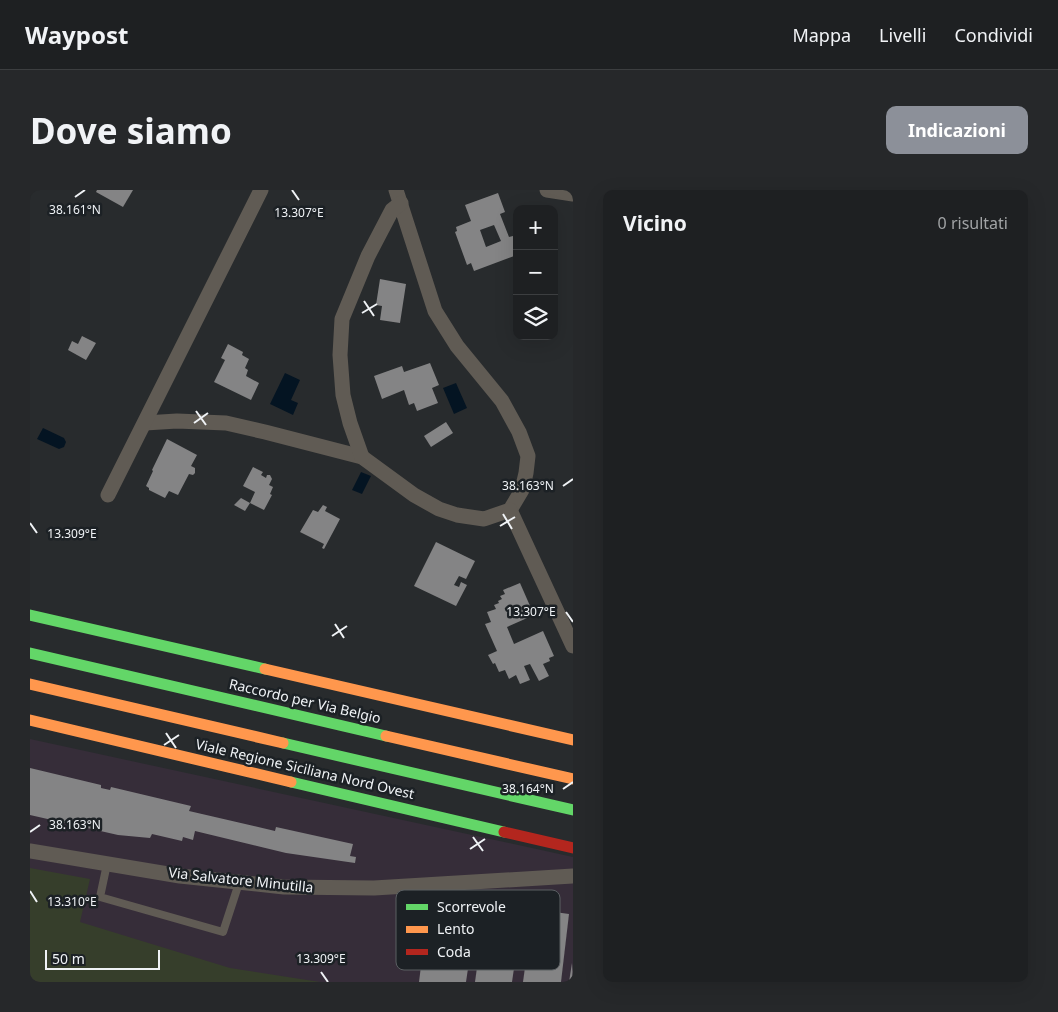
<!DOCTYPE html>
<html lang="it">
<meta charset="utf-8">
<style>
body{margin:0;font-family:"Noto Sans",sans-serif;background:#26282a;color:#f1f3f6}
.controls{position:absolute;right:15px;top:15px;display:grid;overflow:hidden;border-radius:10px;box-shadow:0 5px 20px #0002}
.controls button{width:45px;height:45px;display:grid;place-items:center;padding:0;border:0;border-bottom:1px solid #3c3e40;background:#1e2022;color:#f1f3f6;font:25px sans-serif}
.scale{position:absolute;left:15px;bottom:12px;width:115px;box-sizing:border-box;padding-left:5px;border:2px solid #eff2f5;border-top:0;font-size:14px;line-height:18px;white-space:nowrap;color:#eff2f5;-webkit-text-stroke:4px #1c2125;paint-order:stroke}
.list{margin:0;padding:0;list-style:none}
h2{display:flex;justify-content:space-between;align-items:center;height:65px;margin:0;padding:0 20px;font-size:21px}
h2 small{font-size:16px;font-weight:400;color:#a1a3a5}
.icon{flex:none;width:28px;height:28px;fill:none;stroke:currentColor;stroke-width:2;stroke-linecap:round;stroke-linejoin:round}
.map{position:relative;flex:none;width:543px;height:792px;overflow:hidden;border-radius:10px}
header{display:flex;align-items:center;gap:30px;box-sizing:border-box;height:70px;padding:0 25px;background:#1e2022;border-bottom:1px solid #3c3e40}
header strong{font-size:24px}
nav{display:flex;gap:28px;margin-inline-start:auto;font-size:18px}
.intro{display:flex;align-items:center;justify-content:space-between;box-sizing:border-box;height:120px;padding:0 30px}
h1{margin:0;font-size:35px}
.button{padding:12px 22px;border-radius:10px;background:#8c9099;color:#fff;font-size:18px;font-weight:700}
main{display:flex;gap:30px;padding:0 30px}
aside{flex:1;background:#1e2022;border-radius:10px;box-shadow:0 5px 20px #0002}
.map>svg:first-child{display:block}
.industrial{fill:#362d39}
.green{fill:#363e2b}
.water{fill:#041422}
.building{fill:#848485;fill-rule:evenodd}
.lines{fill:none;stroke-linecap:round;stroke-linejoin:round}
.lane{stroke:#605b54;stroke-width:8}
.street{stroke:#605b54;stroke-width:15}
.fast{stroke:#63d668;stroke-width:11}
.slow{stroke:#ff974d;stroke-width:11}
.jam{stroke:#b3261e;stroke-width:11}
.ticks{fill:none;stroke:#eff2f5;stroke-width:2}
.labels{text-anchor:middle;stroke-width:5;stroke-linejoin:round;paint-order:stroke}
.street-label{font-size:14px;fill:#eff2f5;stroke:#1c2125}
.key{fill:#1c2125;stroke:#5b6063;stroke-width:1}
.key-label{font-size:14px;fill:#eff2f5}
.ticks-label{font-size:12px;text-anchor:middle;fill:#eff2f5;stroke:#1c2125;stroke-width:5;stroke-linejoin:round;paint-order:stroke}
</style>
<header>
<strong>Waypost</strong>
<nav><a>Mappa</a><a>Livelli</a><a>Condividi</a></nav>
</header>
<div class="intro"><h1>Dove siamo</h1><a class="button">Indicazioni</a></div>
<main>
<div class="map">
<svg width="543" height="792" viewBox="0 0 543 792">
<rect width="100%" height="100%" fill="#282b2d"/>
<!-- industrial -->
<path class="industrial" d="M0,549l543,118v125h-543z"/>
<!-- green -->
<path class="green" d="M0,678l60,11 -10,43 150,46 90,14h-290z"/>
<!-- water -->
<g class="water">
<path d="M255,183l15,7 -9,20 7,3 -5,12 -23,-11z"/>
<path d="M426,193l11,25 -13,6 -11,-26z"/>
<path d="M13,238l21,10 2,4 -2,5 -5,2 -22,-10z"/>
<path d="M331,282l10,4 -9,18 -10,-4z"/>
</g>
<!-- building -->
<g class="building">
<path d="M67,0h36l-10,17 -27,-15z"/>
<path d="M468,3l7,19 -5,2 9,23 8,-2v20l-43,16 -3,-8 -4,2 -12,-33 2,-1 -1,-4 15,-6 -6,-16zM464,35l7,16 -15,6 -6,-17z"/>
<path d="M350,89l26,5 -6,39 -20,-3 2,-14 -6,-1z"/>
<path d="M52,146l14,7 -10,17 -18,-10 4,-9 6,3z"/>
<path d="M198,154l15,8 -1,3 7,4 -4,9 3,2 -2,6 13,7 -8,17 -37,-18 11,-22 -4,-2z"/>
<path d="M400,173l9,22 -7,3 6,15 -21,8 -3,-8 -5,2 -5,-15 -22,9 -8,-23 28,-10 2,6z"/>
<path d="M416,232l7,11 -22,14 -7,-11z"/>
<path d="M137,249l30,16 -6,11 4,2v5l-2,2 -4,-1 -11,21 -9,-4 -4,7 -16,-8v-2l-3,-2 7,-15 -1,-1z"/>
<path d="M223,277l10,5 -2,3 5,3 1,-3h3l2,4 -3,6 4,2 -3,7 2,1 -8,15 -14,-7 5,-11 -12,-6z"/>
<path d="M211,308l9,5 -5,8 -11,-6z"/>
<path d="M293,315l4,2 -2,4 15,8 -16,30 -2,-1 2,-4 -24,-12 13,-22 5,2z"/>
<path d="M406,352l39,19 -9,18 -7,-3 -5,9 5,2 2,-5 6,3 -11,21 -42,-20z"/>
<path d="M490,393l14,32 -27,12 7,17 29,-13 11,25 -5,2 1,3 -7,3 6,12 -10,5 -9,-17 -6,2 6,14 -10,4 -4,-9 -7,4 -4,-9 -6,2 -4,-9 -2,1 -5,-9 9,-4 -12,-27 6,-2 -4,-10 9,-3 -2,-4 5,-2 -1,-2 4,-2 -2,-3 5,-2 -2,-4z"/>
<path d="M0,578l71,17v3l9,2 1,-3 80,19 -2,5 86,20 1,-4 77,17 -3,12 6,1 -1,6 -69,-10 -91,-22 -2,9 -10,-3 -1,4 -30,-7 -2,4 -32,-3 -88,-20z"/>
<path d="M380,708l63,9 -6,47 3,1 -4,27h-47l3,-24 -19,-3z"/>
<path d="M456,712l37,5 -11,75h-37z"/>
<path d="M503,719l36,5 -8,68h-38z"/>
<path d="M542,773l1,19h-4z"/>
</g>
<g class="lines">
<!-- lane -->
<path class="lane" d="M77,674l-7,33 123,35 16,-49"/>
<!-- street -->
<g class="street">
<path d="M517,0l26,4"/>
<path d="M115,233l32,-2 49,2 39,9 97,25 52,38 25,14 18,6 27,4 26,-9 12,-20 4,-17 2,-17 -9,-24 -17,-31 -45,-55 -22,-35 -39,-121"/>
<path d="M332,267l-12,-34 -7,-28 -3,-40 2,-36 26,-63 24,-46 9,-7"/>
<path d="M78,305l153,-305"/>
<path d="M480,320l63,136"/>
<path d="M0,661l150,25 104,11 90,1 199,-12"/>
</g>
<!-- fast -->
<g class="fast">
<path d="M0,425l235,54"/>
<path d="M0,463l356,83"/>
<path d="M253,553l290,67"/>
<path d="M261,592l213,50"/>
</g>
<!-- slow -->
<g class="slow">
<path d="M235,479l308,71"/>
<path d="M0,494l253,59"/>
<path d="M0,530l261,62"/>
<path d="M356,546l187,43"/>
</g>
<!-- jam -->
<path class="jam" d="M474,642l69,16"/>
</g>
<!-- ticks -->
<path class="ticks" d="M262,0l7,10M45,7l10,-7M334,111l10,15M332,123l15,-9M166,221l10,14M164,233l14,-10M533,296l10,-7M473,324l9,15M0,333l7,10M470,336l15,-9M536,422l7,10M305,434l9,14M302,446l15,-10M136,543l10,15M134,555l15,-10M533,599l10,-7M0,642l10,-7M443,647l10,14M440,659l15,-10M0,701l7,11M291,782l7,10"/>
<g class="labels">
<!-- street labels -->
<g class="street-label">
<text transform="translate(275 511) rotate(13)" y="5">Raccordo per Via Belgio</text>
<text transform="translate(275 579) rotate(13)" y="5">Viale Regione Siciliana Nord Ovest</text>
<text transform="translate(211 690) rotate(6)" y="5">Via Salvatore Minutilla</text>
</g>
</g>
<!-- legend -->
<rect x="366" y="700" width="164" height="80" rx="8" class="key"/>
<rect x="376" y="714" width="22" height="6" fill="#63d668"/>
<rect x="376" y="736" width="22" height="7" fill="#ff974d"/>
<rect x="376" y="759" width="22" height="6" fill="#b3261e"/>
<g class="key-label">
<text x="407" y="722">Scorrevole</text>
<text x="407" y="744">Lento</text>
<text x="407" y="767">Coda</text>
</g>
<g class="ticks-label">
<text x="45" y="24">38.161°N</text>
<text x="269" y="27">13.307°E</text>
<text x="498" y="300">38.163°N</text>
<text x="42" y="348">13.309°E</text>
<text x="501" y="426">13.307°E</text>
<text x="498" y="603">38.164°N</text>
<text x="45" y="639">38.163°N</text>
<text x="42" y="716">13.310°E</text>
<text x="291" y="773">13.309°E</text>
</g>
</svg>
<div class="controls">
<button>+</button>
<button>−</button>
<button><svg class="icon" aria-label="layers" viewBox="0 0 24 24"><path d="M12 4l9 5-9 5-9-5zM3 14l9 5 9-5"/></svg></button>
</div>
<div class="scale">50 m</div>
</div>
<aside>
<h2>Vicino<small>0 risultati</small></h2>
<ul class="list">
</ul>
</aside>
</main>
